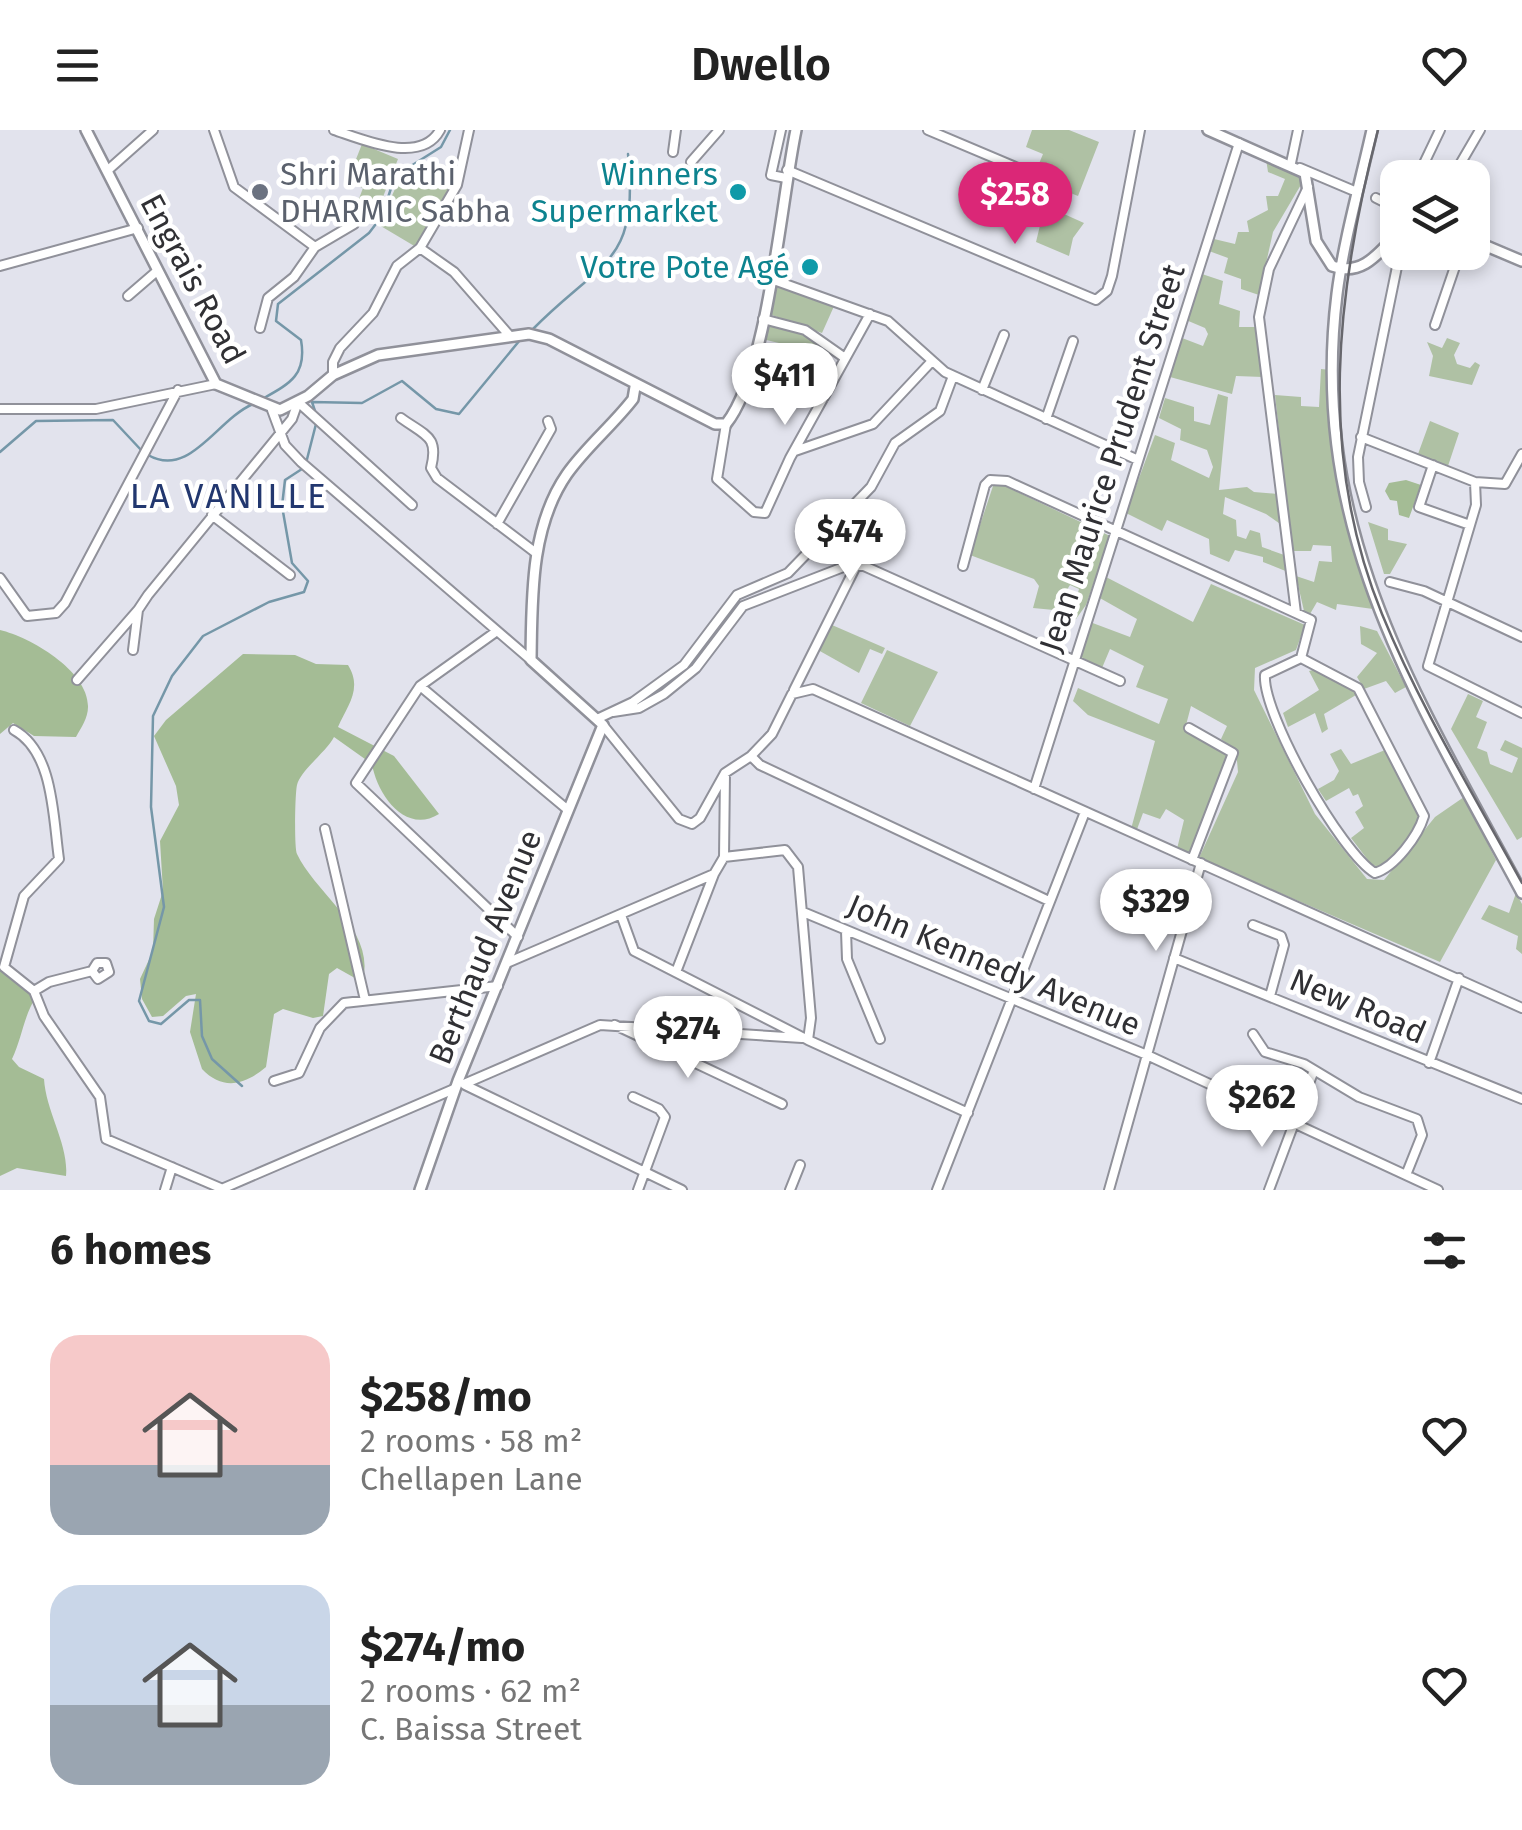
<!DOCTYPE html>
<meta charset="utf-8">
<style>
:root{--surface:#fff;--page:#f2f2f2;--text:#222;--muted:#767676;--accent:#db2777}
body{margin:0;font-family:"Fira Sans",sans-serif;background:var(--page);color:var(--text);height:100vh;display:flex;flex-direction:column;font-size:38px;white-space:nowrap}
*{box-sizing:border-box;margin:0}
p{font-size:32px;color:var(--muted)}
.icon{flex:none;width:55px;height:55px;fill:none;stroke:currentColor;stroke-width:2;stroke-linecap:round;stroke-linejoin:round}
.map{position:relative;height:1060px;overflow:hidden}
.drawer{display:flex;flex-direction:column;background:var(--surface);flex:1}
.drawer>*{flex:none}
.controls{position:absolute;left:1380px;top:30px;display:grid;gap:20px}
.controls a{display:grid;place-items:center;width:110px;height:110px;border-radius:20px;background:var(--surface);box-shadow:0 5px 15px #0003;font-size:50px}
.price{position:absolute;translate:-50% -85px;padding:0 22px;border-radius:35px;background:#fff;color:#222;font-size:32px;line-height:65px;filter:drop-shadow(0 2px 5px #0008)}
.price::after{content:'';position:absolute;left:50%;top:60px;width:30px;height:22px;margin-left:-15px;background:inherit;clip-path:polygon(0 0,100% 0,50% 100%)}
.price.current{background:var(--accent);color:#fff}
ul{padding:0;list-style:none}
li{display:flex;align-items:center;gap:30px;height:250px;padding:0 50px}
li span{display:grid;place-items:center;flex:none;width:280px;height:200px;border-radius:30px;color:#555}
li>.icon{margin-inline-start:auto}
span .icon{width:120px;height:120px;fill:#fffc;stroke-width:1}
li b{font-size:42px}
h2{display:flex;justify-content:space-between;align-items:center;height:120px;padding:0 50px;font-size:42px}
header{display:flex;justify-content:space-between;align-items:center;height:130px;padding:0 50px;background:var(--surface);font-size:45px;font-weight:600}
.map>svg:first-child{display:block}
</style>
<header><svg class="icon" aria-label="menu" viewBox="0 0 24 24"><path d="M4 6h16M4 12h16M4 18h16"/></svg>Dwello<svg class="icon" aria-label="heart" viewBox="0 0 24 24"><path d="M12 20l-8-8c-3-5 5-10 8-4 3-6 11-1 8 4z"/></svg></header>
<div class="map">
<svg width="1522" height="1060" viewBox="0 0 1522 1060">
<rect width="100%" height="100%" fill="#e2e3ed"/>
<path fill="#afc1a4" d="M1032,0H1069L1099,12L1078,66L1033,48L1043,24L1026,17Z
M362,14L398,29L377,82L357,74L363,58L347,52Z
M1266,29L1300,46L1302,53L1273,102L1259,165L1241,159V149L1224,143L1228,128L1209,121L1214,109L1235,114L1238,102H1249L1247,91L1268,80L1266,66H1278L1285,49L1268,42Z
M418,33L456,45L416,117L379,95L402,43Z
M1043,83L1060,89L1064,84L1084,93L1073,108L1069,126L1036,112Z
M1202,144L1223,151L1219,174L1240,181L1239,197H1258L1263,247L1236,246L1232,264L1170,247L1182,208L1203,216L1208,204L1205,198L1186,190Z
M775,152L835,174L822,203L769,184Z
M766,193L807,203L825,214L803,256L771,246L779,213L762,209Z
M1447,208L1460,213L1454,225L1457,234L1470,238L1475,232L1480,235L1472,255L1429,246L1433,226L1427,212L1442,218Z
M1321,239L1331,240L1344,385L1373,479L1337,474L1336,480L1317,472L1310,484L1304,481L1296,446L1314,452L1319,431L1332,432L1331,416L1313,415L1311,421H1292L1275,265L1301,267V276L1319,277Z
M1218,264L1228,267L1219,360L1247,357L1254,362L1278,364L1283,396L1266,384L1225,367L1223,384L1236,390L1237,406L1246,409L1250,400L1260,403L1262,417L1287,426L1288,442L1263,432V427L1235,420L1229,432L1210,424L1209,409L1167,390L1162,401L1126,383L1155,305L1175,313L1171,330L1209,348L1213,337L1207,320L1180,310L1181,299L1159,288L1165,268L1194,277V291L1210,295Z
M1430,291L1459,303L1448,336L1418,324Z
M1003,355L1110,406L1086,475L1076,489L1071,488L1079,459L1070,455L1054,480L1033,478L1039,456L1034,449L970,425L993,356Z
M1368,392L1388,399V410L1407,414L1390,444H1384Z
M1106,447L1193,492L1211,454L1305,495L1296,520L1255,538L1254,560L1315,684L1367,749L1384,750L1435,687L1464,667L1496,730L1440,832L1199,728L1238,642L1236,620L1221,609L1227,596L1191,576L1185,599L1230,625L1191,726L1177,719L1184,690L1166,679L1160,689L1143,683L1136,702L1131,699L1155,611L1088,585L1073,571L1078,558L1159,594L1168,569L1136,557L1144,536L1110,519L1102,538L1081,527L1090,492L1130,507L1137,489L1098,467Z
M832,495L885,518L882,524L870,519L859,543L818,520Z
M1360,496L1377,501L1406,557L1395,563L1386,551L1364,559L1357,547L1377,523L1361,514Z
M887,520L938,542L910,596L861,573Z
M1313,540L1353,558L1356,565L1324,584L1328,599L1322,603L1315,583L1288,597L1283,583L1319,560L1309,541Z
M1468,564L1483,571L1476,587L1487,592L1477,618L1487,622L1490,634L1512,643L1518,628L1500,620L1505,610L1522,618V707L1517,710L1451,599Z
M1341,619L1351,634L1385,620L1421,689L1403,717L1380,738L1371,734L1351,708L1364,698L1355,682L1363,676L1358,664L1353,666L1349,658L1326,671L1318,659L1334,650L1339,641L1330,624Z
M1516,763L1522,774V824L1516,819L1518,806L1481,789L1489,775L1509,783Z"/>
<path fill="#a4bc95" d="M1406,350L1421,355L1409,388L1399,385L1397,371L1390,370L1385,361L1389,353Z
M0,500C30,507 89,541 88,577C88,588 81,598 76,607L34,606L13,593L0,604Z
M243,524L295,525L316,534L348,535C363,559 347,576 338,597L394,626L439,684C405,705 377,664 372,634L334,607C327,621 300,641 297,655C295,663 294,718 297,724C315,763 378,802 362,852L337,838L329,844L323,886L313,888L283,879L274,884L266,937C245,955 223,961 202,939L190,902L196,864L186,866L163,886L152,887L142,869L140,849L153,821L154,789L163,761L160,711L179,675L176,656L154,606L166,590Z
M0,840L36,867C24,885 22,908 12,929L19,937L44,949C46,982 69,1015 66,1046L17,1038L0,1046Z"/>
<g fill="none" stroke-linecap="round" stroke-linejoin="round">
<path stroke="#7597a8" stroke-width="2.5" d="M533,199C602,129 639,135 628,24
M264,268C291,253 307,244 301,210L276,191L278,174L369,103L382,86L395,46L441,17L450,0
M315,281L312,272L362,273L402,251L436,279L459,284L520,210
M0,322L36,291L113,290L142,321
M148,325C190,349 216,290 253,274
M242,956L212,929L202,906L200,870H189L161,894L149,891L139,871L164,777L151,677L153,586L172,546L203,506L269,472L304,462L308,451L292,433L282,376L285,350L305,337L316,294"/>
<g stroke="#90919a" stroke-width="12">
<path id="minor" d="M214,0L234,57L315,117L354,94
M334,0C364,10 421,35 440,0
M781,0L771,45L786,48
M928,0L1037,46
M673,22L676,0
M691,32L719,0
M1291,33L1298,0
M1300,38L1352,60
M108,40L153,0
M787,40L1096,170L1107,161L1112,146L1140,0
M1417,48L1440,0
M1452,48L1480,0
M1376,68L1398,79
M420,118L457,55L469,0
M0,136L138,98
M771,149L888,191L945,242L1138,330
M128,166L157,141
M763,189L805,200L845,228
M1435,195L1460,122
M260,198L268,168L294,147L315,117
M333,245V232L340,218L373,183L397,136L420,118L454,142L509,205
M746,245L824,267
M982,260L1004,205
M0,279H96L216,254
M272,280L285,315L301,332L531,530
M401,288C426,306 439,306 431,338L437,348L536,423
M1046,289L1073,211
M726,294L717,349L754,382L765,383L790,328L870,184
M1361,307L1475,352L1476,375L1428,536L1522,583
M795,321L873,294L932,231
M1433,335L1419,377L1470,395
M1475,352L1505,354L1522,324
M1366,377L1359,352L1358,327L1400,122
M212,385L290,445
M497,394L551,299L548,291
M963,436L985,355L990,350L1007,351L1311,490L1301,528L1358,558L1424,686C1418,706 1395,737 1375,743C1341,723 1262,584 1265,545L1301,528
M0,448L27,486L56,483L65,473L178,260
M1390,452L1424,461L1522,507
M1296,483L1259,187L1269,139L1308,57
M497,501L420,556L356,653L518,807
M133,520L138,480L148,465L292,289L298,272L412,375
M77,550L138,480
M420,556L568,680
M794,560L856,436
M613,582L639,578L664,564L696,538L743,476L846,436H864L1120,551
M599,588L633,572L684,535L737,465L788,443L871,357L895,313L940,281L953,246
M603,595L679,689L692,694L700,688L725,643L751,626L772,604L792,564L813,559L1522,878
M1189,598L1233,623L1192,730
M14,600C54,622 53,688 59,729L24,766L4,837L34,861L44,886L100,967L106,1009L225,1060
M751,626L760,635L1049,771
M725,644L724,727L785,720L798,737L811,888L808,910
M1034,659L1239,13
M325,699L365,870
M803,782L1147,925L1438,1060
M621,785L634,821L808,910L968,983
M1253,795L1281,806L1284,815L1270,866
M846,801L847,829L880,909
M1174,828L1522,969
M509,832L714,744L724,727
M676,842L714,744
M34,861L49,852L92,841L97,833H106L109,842L98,849L92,841
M615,895L782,974
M1253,904L1265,922L1304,934L1359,967L1417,989L1422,1005L1406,1045
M1429,933L1459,848
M274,951L299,943L320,898L344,873L498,856
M464,954L600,895L802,908
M465,955L682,1060
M633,967L659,979L665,987L638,1060
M224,1058L454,959
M165,1060L172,1037
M790,1060L800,1035
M937,1060L1085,682
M1109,1060L1201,733
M1269,1060L1314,940"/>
</g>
<g stroke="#90919a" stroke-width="14">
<path id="tertiary" d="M86,0L216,254L280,280L308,266L333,245L378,225L529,204L549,209L715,294H726C768,242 781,71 796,0
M1208,0L1305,43L1316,111L1332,136C1362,147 1379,123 1398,103
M1372,0C1360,54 1344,109 1337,164C1308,399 1416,566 1522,763
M1472,110L1522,131
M420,1060L458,951L603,595L531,530C532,468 530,397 567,344C586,317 613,295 633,269L635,257"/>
</g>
<use href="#minor" stroke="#fff" stroke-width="8"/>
<use href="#tertiary" stroke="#fff" stroke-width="9"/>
<path stroke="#67676d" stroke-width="2.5" d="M1378,0C1336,162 1317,325 1382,484C1420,577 1474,665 1522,753"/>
</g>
<circle fill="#6b7280" stroke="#fff" stroke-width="4" cx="260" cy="62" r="10"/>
<g fill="#0f9aa8" stroke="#fff" stroke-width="4">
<circle cx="738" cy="62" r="10"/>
<circle cx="810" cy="137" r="10"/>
</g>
<g text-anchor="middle" stroke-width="9" stroke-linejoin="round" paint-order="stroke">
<g font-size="32" fill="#5b616d" stroke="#fff" text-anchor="start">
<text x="280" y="55">Shri Marathi<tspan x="280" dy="37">DHARMIC Sabha</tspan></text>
</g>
<g font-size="32" fill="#0d838f" stroke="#fff" text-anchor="end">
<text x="718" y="55">Winners<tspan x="718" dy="37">Supermarket</tspan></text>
<text x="790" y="148">Votre Pote Agé</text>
</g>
<g font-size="32" fill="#303034" stroke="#fff">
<text transform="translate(193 149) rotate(62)" y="11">Engrais Road</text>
<text transform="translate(1112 328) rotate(-72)" y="11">Jean Maurice Prudent Street</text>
<text transform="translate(485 817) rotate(-68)" y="11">Berthaud Avenue</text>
<text transform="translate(994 835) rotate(23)" y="11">John Kennedy Avenue</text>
<text transform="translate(1358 876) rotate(23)" y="11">New Road</text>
</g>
<g font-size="35" letter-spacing="2.5" fill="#22376f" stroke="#fff">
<text x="229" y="378">LA VANILLE</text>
</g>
</g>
</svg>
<div class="controls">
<a><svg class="icon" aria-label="layers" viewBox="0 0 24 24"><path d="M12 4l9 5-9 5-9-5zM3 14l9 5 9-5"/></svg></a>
</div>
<b class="price current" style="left:1015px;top:117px">$258</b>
<b class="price" style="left:785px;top:298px">$411</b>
<b class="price" style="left:850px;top:454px">$474</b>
<b class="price" style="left:1156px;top:824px">$329</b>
<b class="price" style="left:688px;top:951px">$274</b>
<b class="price" style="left:1262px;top:1020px">$262</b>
</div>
<section class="drawer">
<h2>6 homes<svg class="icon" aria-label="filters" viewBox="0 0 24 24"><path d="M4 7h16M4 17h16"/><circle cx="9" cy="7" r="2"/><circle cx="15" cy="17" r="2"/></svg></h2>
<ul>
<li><span style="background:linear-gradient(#f6c9c9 65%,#9aa5b1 0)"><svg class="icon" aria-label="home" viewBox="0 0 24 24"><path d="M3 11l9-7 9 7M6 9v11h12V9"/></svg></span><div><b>$258/mo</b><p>2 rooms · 58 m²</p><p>Chellapen Lane</p></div><svg class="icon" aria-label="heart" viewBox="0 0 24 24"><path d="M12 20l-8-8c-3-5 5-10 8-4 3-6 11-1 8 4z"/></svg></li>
<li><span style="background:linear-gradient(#c9d6e8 60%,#9aa5b1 0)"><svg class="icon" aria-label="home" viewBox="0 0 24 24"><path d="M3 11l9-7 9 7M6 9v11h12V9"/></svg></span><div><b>$274/mo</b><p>2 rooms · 62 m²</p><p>C. Baissa Street</p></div><svg class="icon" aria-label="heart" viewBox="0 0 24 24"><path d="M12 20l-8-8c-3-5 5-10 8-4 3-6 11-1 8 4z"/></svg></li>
</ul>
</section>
